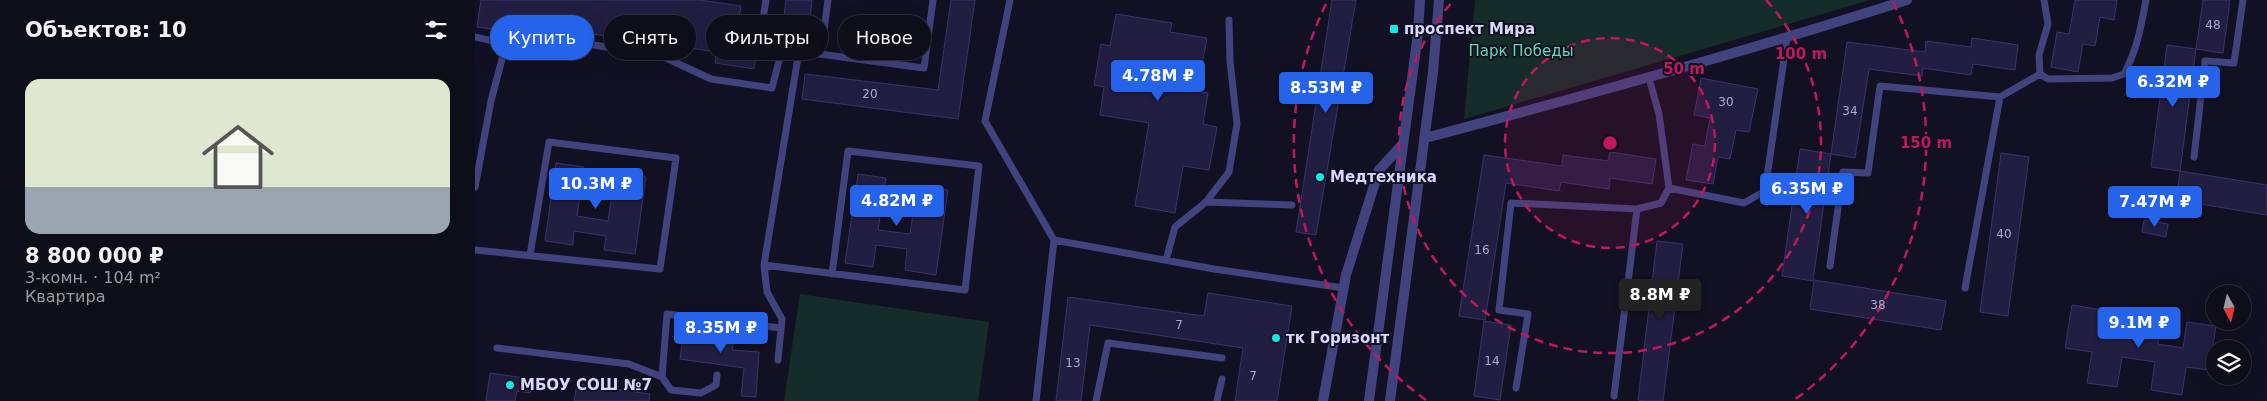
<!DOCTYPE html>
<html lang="ru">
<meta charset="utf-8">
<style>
:root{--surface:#0e0d1a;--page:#1c1b27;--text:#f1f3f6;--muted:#9b9ca2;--line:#2e2d39;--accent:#2563eb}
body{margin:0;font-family:"DejaVu Sans",sans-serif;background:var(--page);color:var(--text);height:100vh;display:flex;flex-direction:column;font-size:19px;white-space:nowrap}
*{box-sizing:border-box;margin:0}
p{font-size:16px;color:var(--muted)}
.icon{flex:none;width:28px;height:28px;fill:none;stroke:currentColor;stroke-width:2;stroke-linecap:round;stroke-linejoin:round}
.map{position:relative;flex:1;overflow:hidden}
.side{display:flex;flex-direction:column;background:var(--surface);width:475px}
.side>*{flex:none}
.top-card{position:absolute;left:15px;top:15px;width:475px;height:45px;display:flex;gap:10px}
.needle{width:32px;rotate:172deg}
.controls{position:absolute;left:1731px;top:285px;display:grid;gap:10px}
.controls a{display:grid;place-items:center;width:45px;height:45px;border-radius:50%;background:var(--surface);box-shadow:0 5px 20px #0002,0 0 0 1px var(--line);font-size:25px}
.price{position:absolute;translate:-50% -42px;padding:0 11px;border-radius:5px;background:var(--accent);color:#fff;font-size:16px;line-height:32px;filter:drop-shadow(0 1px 2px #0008)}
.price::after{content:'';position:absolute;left:50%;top:30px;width:15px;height:11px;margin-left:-8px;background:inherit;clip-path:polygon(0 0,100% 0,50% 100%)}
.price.on{background:#222;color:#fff}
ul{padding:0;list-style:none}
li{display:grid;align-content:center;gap:10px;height:265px;padding:0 25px}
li+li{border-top:1px solid var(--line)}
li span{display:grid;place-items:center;height:155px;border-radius:15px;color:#555}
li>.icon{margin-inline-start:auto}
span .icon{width:90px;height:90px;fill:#fffc;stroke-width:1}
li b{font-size:21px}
h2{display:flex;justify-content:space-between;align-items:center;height:60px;padding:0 25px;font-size:21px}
.chip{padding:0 18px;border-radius:22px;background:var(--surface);box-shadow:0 5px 20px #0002,0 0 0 1px var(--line);font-size:18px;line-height:45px}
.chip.on{background:var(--accent);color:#fff}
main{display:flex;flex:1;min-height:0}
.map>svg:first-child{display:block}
</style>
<main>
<section class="side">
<h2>Объектов: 10<svg class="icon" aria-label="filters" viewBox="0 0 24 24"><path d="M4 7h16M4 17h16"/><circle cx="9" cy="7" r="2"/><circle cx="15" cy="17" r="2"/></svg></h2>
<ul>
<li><span style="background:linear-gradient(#dfe7d0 70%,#9aa5b1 0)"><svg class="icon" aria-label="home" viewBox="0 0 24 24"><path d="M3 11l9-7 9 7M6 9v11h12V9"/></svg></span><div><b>8 800 000 ₽</b><p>3-комн. · 104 m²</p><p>Квартира</p></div></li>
</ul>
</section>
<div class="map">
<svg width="1792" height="401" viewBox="0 0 1792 401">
<rect width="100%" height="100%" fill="#121123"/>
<path fill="#142d29" d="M1000,0H1395L989,119Z
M325,294L514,322L503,401H309Z"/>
<path fill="#221e42" stroke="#39336c" d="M6,0H225L266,6L262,33L284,37L279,69L240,63L242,52L56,25L55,34L2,27Z
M311,0H337L335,20L309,16Z
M476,0H500L483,119L327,99L330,74L463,90Z
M857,0H881L841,235L821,232Z
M1600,0H1642L1639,20L1625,17L1620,46L1608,44L1603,72L1576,67L1582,32L1594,34Z
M1728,0H1755L1748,53L1721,49Z
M641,14L697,23L695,32L732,38L722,91L733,93L728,124L742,127L734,170L708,166L700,213L660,206L674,123L625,115L629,87L619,85L626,44L635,46Z
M1497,38L1543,45L1540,70L1498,64L1496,75L1448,68L1447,76L1394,69L1380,158L1356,154L1372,42L1450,52L1451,41L1496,47Z
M1692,45L1721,49L1705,171L1676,167Z
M1226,78L1283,89L1274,132L1261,130L1255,159L1243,157L1238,184L1211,180L1218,144L1230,146L1235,118L1219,115Z
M1325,149L1356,154L1338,281L1307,276Z
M1135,152L1181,159L1177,184L1135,178L1134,189L1086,182L1084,191L1031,183L1010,320L984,316L1009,155L1087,166L1088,155L1133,161Z
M1526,153L1554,157L1533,316L1505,312Z
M81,163L109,167L102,216L133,221L140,172L171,177L160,254L129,250L131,236L99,231L98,245L70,241Z
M1705,171L1792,185V215L1701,200Z
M383,174L411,178L403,230L435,234L442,186L473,190L461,275L430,270L432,249L401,245L398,267L370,263Z
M1669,220L1693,224L1691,237L1667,232Z
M1182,241L1208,244L1188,401H1169L1163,400Z
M1339,280L1471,301L1466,330L1335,309Z
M733,293L817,306L802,401H760L768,348L615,325L606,401H581L593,297L729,316Z
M1597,305L1628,310L1624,334L1651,339L1655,314L1686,319L1683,344L1708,348L1712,322L1741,326L1734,370L1711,367L1707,395L1676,390L1680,362L1647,357L1642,387L1612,383L1617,352L1590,348Z
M1009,321L1036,325L1025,400L999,396Z
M210,325L260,332L257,350L284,352L281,397L266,396L269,368L205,359Z
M15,373L57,379L55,393L42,391L40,401H11Z
M102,384L175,394L174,401H99Z"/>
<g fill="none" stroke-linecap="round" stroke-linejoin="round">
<path stroke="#40437e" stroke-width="7" d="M291,0L288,19L307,49
M535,0L510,121L579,240L739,269L869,288
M1569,0L1573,24L1564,55L1565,74L1573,79L1637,78L1649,74C1662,50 1666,27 1671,0
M0,37L31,44L75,37L191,58L236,79L297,88L307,49L449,68L458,0
M346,53L353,0
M1719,157L1730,61L1759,63L1768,0
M0,187L16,101L31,44
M1194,188L1269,203L1290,191L1312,38
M731,202L817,205
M0,250L185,269L201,158L74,142L55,255
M691,260L700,227L731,202L754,172L762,124L755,61L754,20
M289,265L490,290L504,166L373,151L357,274
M1355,266L1368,172L1393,173L1405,86L1525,97L1565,74
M1490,288L1525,97
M22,348L154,364L187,377
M303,360L307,319L292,292L289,265L324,51
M242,375L241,385L226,393L196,390L187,377L192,314L306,328
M1041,388L1053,314L1024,310L1036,203L1162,209L1186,203L1194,188L1184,114L1174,78
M1139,396L1162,209
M561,401L579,240
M621,401L633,343L747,358
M742,401L747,379"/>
<path stroke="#40437e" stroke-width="10" d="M950,138C1112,95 1273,51 1432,0
M848,401L871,275L904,170L927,145"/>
<path stroke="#40437e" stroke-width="10" d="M894,401L943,33L945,0
M915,401L958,72L964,0"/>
</g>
<circle cx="1135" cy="143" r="105" fill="#c2185b" fill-opacity=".12"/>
<g fill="none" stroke="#c2185b" stroke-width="2.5" stroke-dasharray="9 6">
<circle cx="1135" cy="143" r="105"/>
<path d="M1291 0A211 211 0 1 1 979 0"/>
<path d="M951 400A316 316 0 0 1 852 2M1418 2A316 316 0 0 1 1319 400"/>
</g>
<g fill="#16e7e8" stroke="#121123" stroke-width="2">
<rect x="914" y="24" width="10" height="10" rx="2.5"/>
<circle cx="845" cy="177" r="5"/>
<circle cx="801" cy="338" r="5"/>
<circle cx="35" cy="385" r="5"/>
</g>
<g text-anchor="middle" stroke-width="4" stroke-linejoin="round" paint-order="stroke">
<g font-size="12" fill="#aaa9cd">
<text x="1738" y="29">48</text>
<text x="395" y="98">20</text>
<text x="1251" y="106">30</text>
<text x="1375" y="115">34</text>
<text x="1529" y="238">40</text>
<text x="1007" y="254">16</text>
<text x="1403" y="309">38</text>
<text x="704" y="329">7</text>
<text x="1017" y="365">14</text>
<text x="598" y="367">13</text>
<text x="778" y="380">7</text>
</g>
<g font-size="15" font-weight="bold" fill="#d7d7fb" stroke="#121123" text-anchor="start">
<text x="929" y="34">проспект Мира</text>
<text x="855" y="182">Медтехника</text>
<text x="811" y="343">тк Горизонт</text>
<text x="45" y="390">МБОУ СОШ №7</text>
</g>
<g font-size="15" fill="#69d5b0" stroke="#121123">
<text x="1046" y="56">Парк Победы</text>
</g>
</g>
<circle cx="1135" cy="143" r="8" fill="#c2185b" stroke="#121123" stroke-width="2.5"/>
<g font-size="15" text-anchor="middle" font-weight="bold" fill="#c2185b" stroke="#121123" stroke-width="4" stroke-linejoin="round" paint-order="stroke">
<text x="1326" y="59">100 m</text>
<text x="1209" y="74">50 m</text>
<text x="1451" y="148">150 m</text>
</g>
</svg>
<div class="controls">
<a><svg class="needle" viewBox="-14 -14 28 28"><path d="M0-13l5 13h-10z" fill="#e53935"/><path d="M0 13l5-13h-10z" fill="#9b9ca2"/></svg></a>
<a><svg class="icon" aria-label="layers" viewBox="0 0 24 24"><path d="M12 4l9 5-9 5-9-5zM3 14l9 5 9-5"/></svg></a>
</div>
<b class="price" style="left:683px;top:102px">4.78M ₽</b>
<b class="price" style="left:1698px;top:108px">6.32M ₽</b>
<b class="price" style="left:851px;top:114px">8.53M ₽</b>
<b class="price" style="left:121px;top:210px">10.3M ₽</b>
<b class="price" style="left:1332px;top:215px">6.35M ₽</b>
<b class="price" style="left:422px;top:227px">4.82M ₽</b>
<b class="price" style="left:1680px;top:228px">7.47M ₽</b>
<b class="price on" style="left:1185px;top:321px">8.8M ₽</b>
<b class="price" style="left:1664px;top:349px">9.1M ₽</b>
<b class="price" style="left:246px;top:354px">8.35M ₽</b>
<div class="top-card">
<a class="chip on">Купить</a>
<a class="chip">Снять</a>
<a class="chip">Фильтры</a>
<a class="chip">Новое</a>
</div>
</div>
</main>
